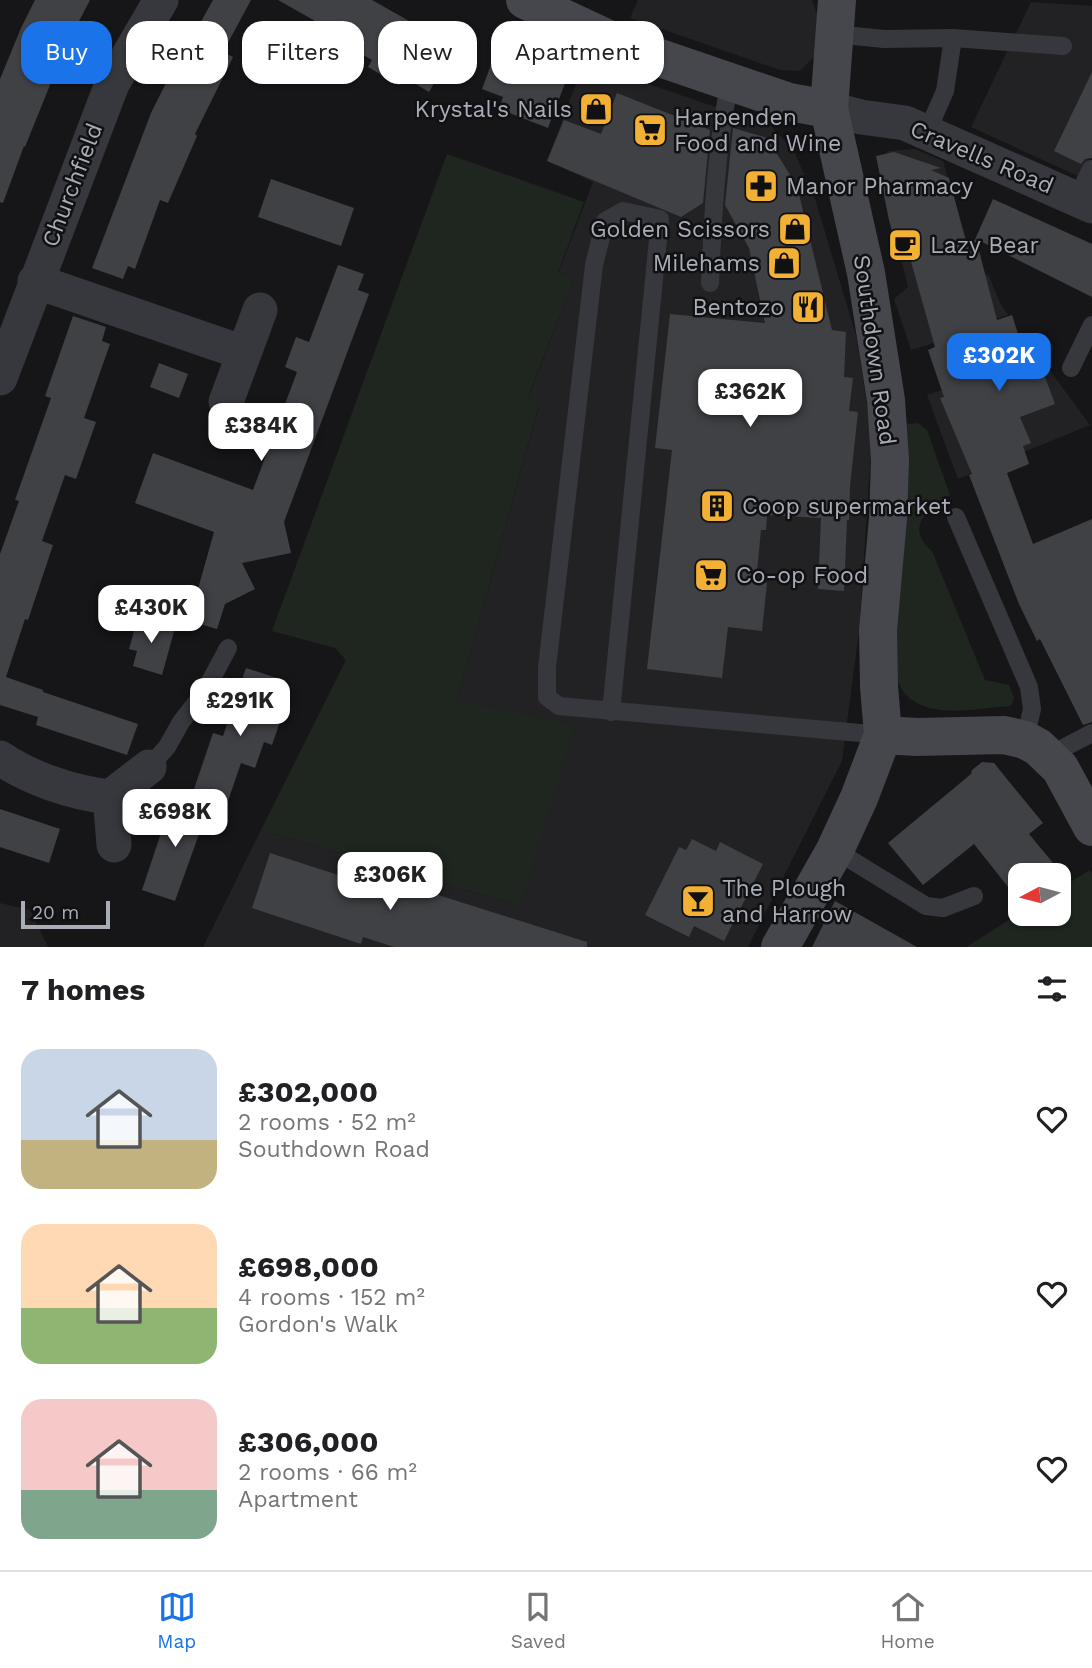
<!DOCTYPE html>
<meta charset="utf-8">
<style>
:root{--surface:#fff;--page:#f6f6f6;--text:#202124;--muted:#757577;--line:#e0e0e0;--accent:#1a73e8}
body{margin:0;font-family:"Work Sans",sans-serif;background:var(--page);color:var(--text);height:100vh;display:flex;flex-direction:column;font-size:26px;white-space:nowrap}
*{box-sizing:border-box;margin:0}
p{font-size:23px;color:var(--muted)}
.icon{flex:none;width:38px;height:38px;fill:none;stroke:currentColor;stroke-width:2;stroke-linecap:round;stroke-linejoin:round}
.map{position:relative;height:947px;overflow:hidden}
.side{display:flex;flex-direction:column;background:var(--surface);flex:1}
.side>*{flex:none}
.top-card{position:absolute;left:21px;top:21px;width:700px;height:63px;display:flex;gap:14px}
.needle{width:46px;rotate:263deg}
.tools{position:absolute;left:1008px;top:863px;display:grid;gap:14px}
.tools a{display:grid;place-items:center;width:63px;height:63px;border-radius:14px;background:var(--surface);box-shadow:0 2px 5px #0004;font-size:35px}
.scale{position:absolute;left:21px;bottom:18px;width:89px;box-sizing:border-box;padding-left:7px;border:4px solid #a8adb8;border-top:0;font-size:19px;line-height:24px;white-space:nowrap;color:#a8adb8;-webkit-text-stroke:5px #111113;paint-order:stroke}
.price{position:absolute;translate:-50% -60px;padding:0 16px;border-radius:14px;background:#fff;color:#222;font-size:23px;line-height:46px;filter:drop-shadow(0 2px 4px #0008)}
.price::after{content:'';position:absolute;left:50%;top:42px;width:21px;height:16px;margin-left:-10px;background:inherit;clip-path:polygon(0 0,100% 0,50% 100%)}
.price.current{background:var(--accent);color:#fff}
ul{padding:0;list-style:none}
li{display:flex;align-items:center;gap:21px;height:175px;padding:0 21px}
li span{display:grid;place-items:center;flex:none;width:196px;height:140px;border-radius:21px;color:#555}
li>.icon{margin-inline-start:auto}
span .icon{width:84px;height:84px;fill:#fffc;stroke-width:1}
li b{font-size:30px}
h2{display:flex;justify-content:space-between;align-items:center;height:84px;padding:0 21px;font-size:30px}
.pill{padding:0 24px;border-radius:21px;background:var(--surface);box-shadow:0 2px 5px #0004;font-size:24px;line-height:63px}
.pill.current{background:var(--accent);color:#fff}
.tab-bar{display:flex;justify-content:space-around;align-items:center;height:98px;border-top:2px solid var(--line);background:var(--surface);font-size:19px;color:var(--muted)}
.tab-bar a{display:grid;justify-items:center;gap:4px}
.tab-bar .current{color:var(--accent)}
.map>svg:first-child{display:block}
</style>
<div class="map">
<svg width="1092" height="947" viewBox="0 0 1092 947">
<rect width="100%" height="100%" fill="#161618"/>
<path fill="#222225" d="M638,0H812L820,23L815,56L800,71L780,70L630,18Z
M1031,2L1092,6V152L1080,177L971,127Z
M584,62L771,126L794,151L816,202L856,335L872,437L859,631L842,761L748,947H203L261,830L520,906L457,701L539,406L528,398L574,279L558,274L593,182L547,161Z
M915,149L943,161L975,268L989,276L1000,303L1008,315L980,324L969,332L911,350L894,299L908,287L877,159L889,151Z
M1040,357L1090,425L958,479L927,395Z
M0,903L30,910L48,947H0Z"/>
<path fill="#1e261f" d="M447,154L584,202L558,273L574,279L528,397L539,405L457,701L575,725L520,906L261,830L346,660L335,648L272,631Z
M918,423L927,430L950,495C928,506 904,529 932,551L985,680L1009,685L1014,698L1011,706C968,709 903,726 894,667L905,424Z
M1090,870L1092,874V947H966L1020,913L1059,914V889Z"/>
<path fill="#404145" d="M35,0H90L49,79L52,80L25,147L24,146L3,203L0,202V79L21,28Z
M213,0H251L223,52L233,57L195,134L197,136L168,203L160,200L135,269L128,266L123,279L92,268L151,113L190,35L193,36Z
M278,0H372L455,47L429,92L404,77L399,85L368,67L372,60L344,44L347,39Z
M496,51L567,78L548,128L499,109L503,97L482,89Z
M1092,72V158L1085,159L1081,164L1054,151Z
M617,93L710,130L703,203L681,217L547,161L564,120L601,134Z
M733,128L767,138L797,186L832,330L846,332L844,377L853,378L849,411L858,412L850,486L849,520H847L844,591L818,589L821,518L767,515L766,530H761L756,582L767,583L762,631L728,627L722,678L647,669L672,450L655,448L670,314L765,323L749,248L725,205Z
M894,152L941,168L931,170L949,178L969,253L993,199L1092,244V297L976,239L997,320L1012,315L1027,362L1038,358L1055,404L1020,417L1031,443L1023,446L1029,464L1007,473L1033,544L1092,519V722L1083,725L1040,639L1037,641L1019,604L969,475L972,474L940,398L944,397L928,350L935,347L910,258L900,260L889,220L876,156Z
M271,179L354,208L341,246L258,217Z
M338,265L364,274L358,290L369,294L284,522L291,553L242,563L255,589L225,604L217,629L189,621L214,532L135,503L153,453L253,490L297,372L285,367L296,337L309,342Z
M73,316L106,327L102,341L110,344L84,418L96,422L76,479L65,475L42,541L53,545L28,620L25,619L6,677L43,690V692L138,724L127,755L36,725L38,717L0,705V554L19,501L15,500L51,398L45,396Z
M159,363L188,374L179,398L150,387Z
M138,617L175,628L162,675L133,666L137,651L129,649Z
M246,668L280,679L269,708L283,713L272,745L264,742L255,768L241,763L226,807L192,795L213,733L223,736Z
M982,762L994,763L1043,823L1029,834L1063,875H1020V902L974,844L923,885L888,843L971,774L972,770Z
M173,797L208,809L175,901L142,890Z
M0,809L60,829L49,863L0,847Z
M692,839L716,851L720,842L763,864L724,941L694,926L689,937L645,915L679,847L686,850Z
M270,853L388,891L391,880L587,942V947H394L363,937L361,944L252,908Z
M835,901L917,947H812Z"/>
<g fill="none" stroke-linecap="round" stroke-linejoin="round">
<path stroke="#37383d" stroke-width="18" d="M835,34L884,39L953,38L1063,46
M927,132L945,91L953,38
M1077,198L1091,169
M710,283C713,214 716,149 730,81
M1071,368L1092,325
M956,517L1029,687L1032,709L1025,740
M611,712L660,219L623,211L605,221L594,265L547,667V697L559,706L883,735
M1048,756L1092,733
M149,767L167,747L181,722L205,691L228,648
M835,850L926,906L943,908L974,896"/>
<path stroke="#37383d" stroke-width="35" d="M829,109L861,117L905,123L1092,206
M35,281L244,353
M0,378L112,84L161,0
M226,402L260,310
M0,758C31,779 73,793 110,797L149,767
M110,797L114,845"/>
<path stroke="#45474d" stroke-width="38" d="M525,0L619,44L789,102L829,109
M883,735L917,737L1004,735L1025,740L1038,747L1060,768L1092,827
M780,947L835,850L859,798L883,735L879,686L878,630L888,518L890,460L886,400L866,273L829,109L837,0"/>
</g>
<defs>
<g id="shop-square" transform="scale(1.75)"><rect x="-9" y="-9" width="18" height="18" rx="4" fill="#f2b134" stroke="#111113"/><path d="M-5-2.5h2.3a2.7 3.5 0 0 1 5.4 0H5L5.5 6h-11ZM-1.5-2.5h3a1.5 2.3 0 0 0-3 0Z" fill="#111"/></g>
<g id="supermarket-square" transform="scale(1.75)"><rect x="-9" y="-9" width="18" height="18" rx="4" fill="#f2b134" stroke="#111113"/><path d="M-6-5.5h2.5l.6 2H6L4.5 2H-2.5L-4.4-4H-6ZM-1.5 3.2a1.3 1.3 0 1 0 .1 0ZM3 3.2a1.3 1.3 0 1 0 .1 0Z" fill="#111"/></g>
<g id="pharmacy-square" transform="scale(1.75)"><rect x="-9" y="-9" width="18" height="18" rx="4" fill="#f2b134" stroke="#111113"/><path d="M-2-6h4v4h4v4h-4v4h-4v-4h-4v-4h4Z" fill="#111"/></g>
<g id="cafe-square" transform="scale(1.75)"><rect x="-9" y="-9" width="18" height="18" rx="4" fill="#f2b134" stroke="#111113"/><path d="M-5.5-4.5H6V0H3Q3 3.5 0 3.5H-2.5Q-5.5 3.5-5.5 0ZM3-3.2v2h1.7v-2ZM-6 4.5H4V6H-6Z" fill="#111"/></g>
<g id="restaurant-square" transform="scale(1.75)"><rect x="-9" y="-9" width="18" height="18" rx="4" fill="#f2b134" stroke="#111113"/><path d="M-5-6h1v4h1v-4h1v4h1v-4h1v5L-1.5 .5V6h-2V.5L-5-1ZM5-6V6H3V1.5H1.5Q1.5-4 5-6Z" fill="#111"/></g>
<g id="building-square" transform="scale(1.75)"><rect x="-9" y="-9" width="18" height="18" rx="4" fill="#f2b134" stroke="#111113"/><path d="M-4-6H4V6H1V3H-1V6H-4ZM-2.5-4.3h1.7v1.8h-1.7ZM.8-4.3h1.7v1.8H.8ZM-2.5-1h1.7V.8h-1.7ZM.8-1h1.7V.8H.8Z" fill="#111"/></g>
<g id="bar-square" transform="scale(1.75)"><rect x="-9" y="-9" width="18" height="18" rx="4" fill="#f2b134" stroke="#111113"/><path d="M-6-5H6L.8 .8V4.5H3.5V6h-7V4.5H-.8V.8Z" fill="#111"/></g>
</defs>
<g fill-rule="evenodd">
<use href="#shop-square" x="596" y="109"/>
<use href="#supermarket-square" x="650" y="130"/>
<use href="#pharmacy-square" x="761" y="186"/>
<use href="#shop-square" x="795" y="229"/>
<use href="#cafe-square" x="905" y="245"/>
<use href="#shop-square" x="784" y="263"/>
<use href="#restaurant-square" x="808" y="307"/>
<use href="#building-square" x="717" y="506"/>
<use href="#supermarket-square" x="711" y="575"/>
<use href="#bar-square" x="698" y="901"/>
</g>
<g text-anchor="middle" stroke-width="5" stroke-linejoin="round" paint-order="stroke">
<g font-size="23" fill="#a8adb8" stroke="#111113" text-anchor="start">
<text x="572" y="117" text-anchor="end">Krystal's Nails</text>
<text x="674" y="125">Harpenden<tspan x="674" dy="26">Food and Wine</tspan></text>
<text x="786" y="194">Manor Pharmacy</text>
<text x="770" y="237" text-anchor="end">Golden Scissors</text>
<text x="930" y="253">Lazy Bear</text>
<text x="760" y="271" text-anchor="end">Milehams</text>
<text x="784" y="315" text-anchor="end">Bentozo</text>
<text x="742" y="514">Coop supermarket</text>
<text x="736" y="583">Co-op Food</text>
<text x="722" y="896">The Plough<tspan x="722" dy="26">and Harrow</tspan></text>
</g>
<g font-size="23" fill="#a8adb8" stroke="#111113">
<text transform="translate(982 157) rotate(23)" y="8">Cravells Road</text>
<text transform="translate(72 185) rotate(-69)" y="8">Churchfield</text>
<text transform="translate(875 350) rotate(82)" y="8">Southdown Road</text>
</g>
</g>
</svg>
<div class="tools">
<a><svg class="needle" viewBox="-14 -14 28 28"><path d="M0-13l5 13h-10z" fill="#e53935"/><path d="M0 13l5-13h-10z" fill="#757577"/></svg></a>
</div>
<div class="scale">20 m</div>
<b class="price current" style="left:999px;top:393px">£302K</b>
<b class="price" style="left:750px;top:429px">£362K</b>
<b class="price" style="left:261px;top:463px">£384K</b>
<b class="price" style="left:151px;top:645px">£430K</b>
<b class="price" style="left:240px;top:738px">£291K</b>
<b class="price" style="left:175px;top:849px">£698K</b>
<b class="price" style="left:390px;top:912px">£306K</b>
<div class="top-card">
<a class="pill current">Buy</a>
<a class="pill">Rent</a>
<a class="pill">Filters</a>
<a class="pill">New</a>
<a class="pill">Apartment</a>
</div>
</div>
<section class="side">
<h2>7 homes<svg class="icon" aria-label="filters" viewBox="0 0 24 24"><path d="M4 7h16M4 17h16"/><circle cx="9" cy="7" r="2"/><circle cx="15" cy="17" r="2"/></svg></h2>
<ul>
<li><span style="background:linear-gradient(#c9d6e8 65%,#c2b280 0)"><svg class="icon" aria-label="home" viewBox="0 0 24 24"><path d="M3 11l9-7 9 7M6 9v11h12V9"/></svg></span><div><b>£302,000</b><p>2 rooms · 52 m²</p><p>Southdown Road</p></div><svg class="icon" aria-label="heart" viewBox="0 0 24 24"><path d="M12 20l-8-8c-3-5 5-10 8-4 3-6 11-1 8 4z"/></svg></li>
<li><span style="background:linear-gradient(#ffd9b3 60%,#8fb573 0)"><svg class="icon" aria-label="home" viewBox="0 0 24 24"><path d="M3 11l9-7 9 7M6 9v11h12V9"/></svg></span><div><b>£698,000</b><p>4 rooms · 152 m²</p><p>Gordon's Walk</p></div><svg class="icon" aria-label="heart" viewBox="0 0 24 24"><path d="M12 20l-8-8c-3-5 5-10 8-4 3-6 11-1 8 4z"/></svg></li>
<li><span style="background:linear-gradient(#f6c9c9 65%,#7fa58c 0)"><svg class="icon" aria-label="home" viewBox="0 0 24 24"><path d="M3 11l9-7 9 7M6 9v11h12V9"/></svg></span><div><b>£306,000</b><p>2 rooms · 66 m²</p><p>Apartment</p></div><svg class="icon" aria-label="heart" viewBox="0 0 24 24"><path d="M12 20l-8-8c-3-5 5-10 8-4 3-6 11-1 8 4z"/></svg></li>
</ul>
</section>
<nav class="tab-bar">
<a class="current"><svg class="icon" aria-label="map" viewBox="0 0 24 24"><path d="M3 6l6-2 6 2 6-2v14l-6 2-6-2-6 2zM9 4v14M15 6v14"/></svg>Map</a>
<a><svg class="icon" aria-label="saved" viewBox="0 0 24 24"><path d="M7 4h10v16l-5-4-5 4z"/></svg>Saved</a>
<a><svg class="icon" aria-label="home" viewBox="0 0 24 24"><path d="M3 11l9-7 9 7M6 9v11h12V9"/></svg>Home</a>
</nav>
